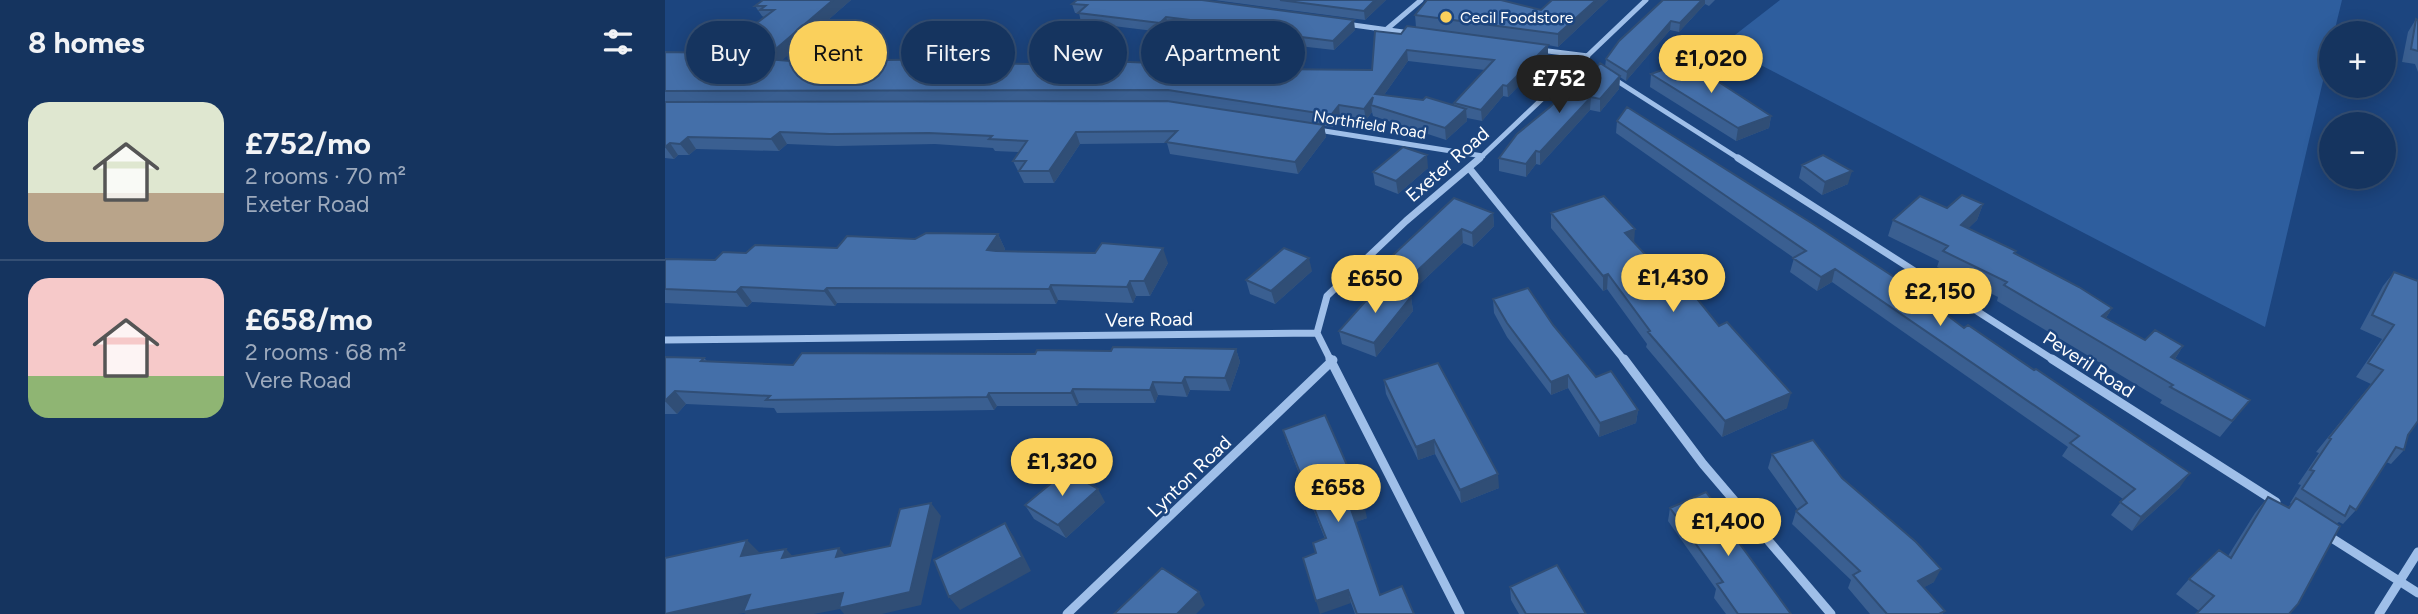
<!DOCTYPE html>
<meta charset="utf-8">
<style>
:root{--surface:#15345f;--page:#1e3c65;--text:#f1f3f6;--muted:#9daabd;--line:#344f74;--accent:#fad05c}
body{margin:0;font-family:Figtree,sans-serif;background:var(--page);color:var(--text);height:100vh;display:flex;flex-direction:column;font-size:26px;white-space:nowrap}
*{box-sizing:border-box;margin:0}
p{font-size:23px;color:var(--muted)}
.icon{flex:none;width:38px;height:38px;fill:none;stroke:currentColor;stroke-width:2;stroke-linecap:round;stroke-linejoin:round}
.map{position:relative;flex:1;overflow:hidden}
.drawer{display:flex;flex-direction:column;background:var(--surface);width:665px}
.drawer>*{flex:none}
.guide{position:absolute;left:21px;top:21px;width:665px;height:63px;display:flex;gap:14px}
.controls{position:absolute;left:1654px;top:21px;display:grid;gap:14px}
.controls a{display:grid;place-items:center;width:77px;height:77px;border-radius:50%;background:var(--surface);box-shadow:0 4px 18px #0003,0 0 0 2px var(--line);font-size:35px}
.price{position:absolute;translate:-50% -60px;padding:0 16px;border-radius:24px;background:var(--accent);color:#111;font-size:23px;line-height:46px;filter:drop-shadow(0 2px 4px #0008)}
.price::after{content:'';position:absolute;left:50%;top:42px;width:21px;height:16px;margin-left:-10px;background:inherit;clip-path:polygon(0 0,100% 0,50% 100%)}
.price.active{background:#222;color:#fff}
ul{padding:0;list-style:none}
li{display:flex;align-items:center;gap:21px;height:175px;padding:0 28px}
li+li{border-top:2px solid var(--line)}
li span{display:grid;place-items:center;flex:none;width:196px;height:140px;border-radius:21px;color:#555}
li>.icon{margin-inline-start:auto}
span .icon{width:84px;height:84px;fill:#fffc;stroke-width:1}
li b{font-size:30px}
h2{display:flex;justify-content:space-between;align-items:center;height:84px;padding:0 28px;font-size:30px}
.pill{padding:0 24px;border-radius:32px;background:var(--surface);box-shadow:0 4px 18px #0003,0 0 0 2px var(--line);font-size:24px;line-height:63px}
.pill.active{background:var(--accent);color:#111}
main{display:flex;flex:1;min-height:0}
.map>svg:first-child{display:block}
</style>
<main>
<section class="drawer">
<h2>8 homes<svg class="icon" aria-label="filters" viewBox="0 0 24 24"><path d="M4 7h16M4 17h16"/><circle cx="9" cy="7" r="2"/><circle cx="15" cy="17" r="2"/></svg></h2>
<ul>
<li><span style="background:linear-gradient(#dfe7d0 65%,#b9a48a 0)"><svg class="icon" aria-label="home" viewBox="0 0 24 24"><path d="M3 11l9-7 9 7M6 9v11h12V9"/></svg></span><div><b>£752/mo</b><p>2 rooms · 70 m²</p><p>Exeter Road</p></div></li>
<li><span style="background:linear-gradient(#f6c9c9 70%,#8fb573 0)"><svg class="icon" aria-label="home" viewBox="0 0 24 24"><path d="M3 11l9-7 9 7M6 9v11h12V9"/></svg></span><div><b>£658/mo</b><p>2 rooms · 68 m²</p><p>Vere Road</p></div></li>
</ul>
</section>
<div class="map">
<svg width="1753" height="614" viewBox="0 0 1753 614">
<rect width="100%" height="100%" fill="#1c457f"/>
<path fill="#2e5e9e" d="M1115,0H1677L1669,33H1666V47L1600,327L1057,45Z"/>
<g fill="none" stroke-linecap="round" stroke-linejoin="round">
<path stroke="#9fbfe9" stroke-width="5" d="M681,24L745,33
M722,29L756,0
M875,50L923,56
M919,60L939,72
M949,79L1076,160
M653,130L818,156
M813,160L981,0"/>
<path stroke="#9fbfe9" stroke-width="7" d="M1073,158L1390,361
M804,168L960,361
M652,333L662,296L741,221L815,158
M0,340L652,333L666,361"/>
<path stroke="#9fbfe9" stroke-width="9" d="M665,359L795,614
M959,359L1038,464L1166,614
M1387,359L1611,502
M1662,535L1753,593
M402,614L668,360
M1714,614L1753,552"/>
</g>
<path fill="#3a5f91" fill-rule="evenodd" d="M98,0H186L117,60L203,67L306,59L308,63L440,65L511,64L513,68L707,70L736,34L751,27L750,15L762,0H837L876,10L943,0L893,47L883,45V56L843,97L838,96L817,121L802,118V121L781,140L708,116L707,112L701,120L675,117L668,127L659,126L661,137L633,174L505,154L502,143L415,144L389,183H359L348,161L354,152L330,151L328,148L270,144L172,146L122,144L114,151L31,149L24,155H13L9,159L0,158V52L52,53L99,17L97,16L90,6ZM743,61L820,70L789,103V106L719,95Z
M549,0H721L700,20Z
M998,0H1050L1044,6L1040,4L1014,32L1005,30L961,81L955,77L954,89L935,112L925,110L875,165L871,164L861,177L834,171V158L924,78L940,67L941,59Z
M407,4L690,30L669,50L598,42V38L504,27L497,32L416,22L414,13H410Z
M1751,19L1753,20V72L1750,64L1737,62L1743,32Z
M986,74L1106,116L1104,128L1071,141L985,87Z
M952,121L1515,487L1467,531L1446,515L1458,499L1397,456L1403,447L1167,282L1152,291L1125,272L1129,258L951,133Z
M1137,165L1183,184L1157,195L1134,178Z
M763,168L733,194L710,185L708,172Z
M1318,204L1312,220L1303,228L1351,251L1350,253L1447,308L1441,318L1480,340L1518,346L1510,359L1573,415L1555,437L1495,403L1497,400L1332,301L1333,297L1272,267L1274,261L1223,236L1228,220L1282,208Z
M828,213L829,226L808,247L798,243L742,296L746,297L748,311L711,357L677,344L674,331L721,288L713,285L711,271Z
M886,213L969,243L1122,408L1057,437L981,347L982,344L942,289L938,291L886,228Z
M333,234L340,249L339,251L503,263L485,296H471L468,303L393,300L391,304L172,303L170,306L87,302L82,307L0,303V259L50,260L81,253L172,248L250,239Z
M647,271L610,304L585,294L581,280Z
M1729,272L1752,281L1753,279V421L1743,435L1739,450L1726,464L1721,462L1691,510L1678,524L1674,522L1534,611L1511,594L1524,579L1563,556L1590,513L1603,497L1623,507L1626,504L1625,503L1636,485L1633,484L1654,453L1651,452L1706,384L1691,377L1717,339L1695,329L1718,286Z
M828,299L973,410L971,423L934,437L903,388L886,395L842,337L829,313Z
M571,349L575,362L565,391L525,390L522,397L493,395L490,403H414L412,406H332L329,410L112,413L109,408L21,404L12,414H0V357L39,358L42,361L128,365L446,351Z
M719,380L834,488L796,503L770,454L753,460L721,394Z
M618,430L702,518L690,522L715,595L749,614H690L686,603L651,554L660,539L622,443Z
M1107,454L1177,478L1269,582L1259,587L1278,614H1205L1183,588L1186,580L1127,524L1131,511L1133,510L1103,468Z
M440,502L401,538L369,519L360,505Z
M1005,508L1075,544L1126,614H1061L1049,598L1051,589L1003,521Z
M845,587L921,614H854L846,600Z"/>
<path fill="#304e76" d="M168,0H186L106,70L99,59Z
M710,0H721L700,20L699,11Z
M931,0H943L893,47V34Z
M1037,0H1040V4L1014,32L1015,23Z
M501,17L504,27L497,32L495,23Z
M689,20L690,30L669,50L668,41Z
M1006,21L1005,30L961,81L962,72Z
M883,45V56L843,97L842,86Z
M742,50L743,61L712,105L710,94Z
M955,76L954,89L935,112V99Z
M838,85V96L817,121L816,110Z
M708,97L706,105L707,112L701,120L699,109Z
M926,97L925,110L875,165V152Z
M674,105L675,117L668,127L666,115Z
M801,109L802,121L781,140L780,128Z
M1106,116L1104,128L1071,141L1073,128Z
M659,125L661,137L633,174L630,162Z
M115,132L122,144L114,151L106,139Z
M411,132L415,144L389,183L384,171Z
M23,137L31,149L24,155L15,144Z
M5,143L13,155L9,159L0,147Z
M871,151V164L861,177V164Z
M762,155L763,168L733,194L731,181Z
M1187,171L1183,184L1157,195L1160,182Z
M1318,204L1312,220L1291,241L1296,225Z
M828,213L829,226L808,247L807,233Z
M797,229L798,243L741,297L739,283Z
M970,229L969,244L960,233Z
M333,234L340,249L329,265L322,250Z
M498,248L503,263L485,296L479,281Z
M644,258L647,271L610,304L606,291Z
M1170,269L1167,282L1152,291L1156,277Z
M943,274L942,289L938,291V276Z
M465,281L471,296L468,303L462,287Z
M386,285L393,300L391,304L384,289Z
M76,287L87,302L82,307L71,292Z
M162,288L172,303L170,306L159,291Z
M746,297L748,311L711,357L709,343Z
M1447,308L1438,323L1437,316Z
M1518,346L1508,362L1506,357Z
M571,349L575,362L565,391L560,378Z
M903,375V388L886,395V382Z
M520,377L525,390L522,397L517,383Z
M488,382L493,395L490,403L485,390Z
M408,389L414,403L412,406L406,393Z
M10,391L21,404L12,414L0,401Z
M324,393L332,406L329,410L322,397Z
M1126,393L1122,408L1057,437L1060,421Z
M973,410L971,423L934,437L935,423Z
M769,440L770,454L753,460L751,447Z
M1525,473L1515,487L1467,531L1476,517Z
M833,474L834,488L796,503L795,490Z
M433,489L440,502L401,538L393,525Z
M266,503L276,516L256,605L217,614H179L175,609L149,614H81L79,613L73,614H2L85,595L178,593L188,605Z
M699,504L702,518L689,523L686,509Z
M340,523L349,537L366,571L295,610L284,597Z
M82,540L95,553L76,556Z
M174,548L186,562L171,557Z
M121,549L133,562L117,558Z
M1276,569L1269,582L1247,594L1253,581Z
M683,590L686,603L655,614L651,601Z
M534,592L540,605L531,614H512Z"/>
<path fill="#446fa9" stroke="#304e76" stroke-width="2" d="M98,0H168L99,59L203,67L213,65L217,60L306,59L303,63L440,65L442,61L511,64L509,68L707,70L710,31L736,34L742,26L883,45L842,86L838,85L816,110L789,103L829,60L742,50L710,94L758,100L761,97L801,109L780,128L706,105L708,97L699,109L674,105L666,115L503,90L0,91V52L52,53L109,10H95L100,6H90Z
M412,0H537L689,20L668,41L596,32L599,29L501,17L495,23L413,13L422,5L407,4Z
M615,0H710L699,11Z
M762,0H836L876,10L887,0H931L893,34L750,15Z
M998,0H1037L1015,23L1006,21L962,72L941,59L954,41Z
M1751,19L1753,20V51L1746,49Z
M1019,62L1040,76L1043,75L1106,116L1073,128L986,74Z
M935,63L955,76L935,99L926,97L875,152L871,151L861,164L834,158L852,134L885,107L915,76L924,78Z
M502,101L659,125L630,162L501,142L512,131L411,132L384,171H354L361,161H348L362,141L324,139L327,136L264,133L165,134L115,132L106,139L23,137L15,144L5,143L0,147V102Z
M962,107L1148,224L1252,292L1299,328L1303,325L1369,370L1371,369L1525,473L1476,517L1455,502L1470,489L1405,443L1414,436L1170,269L1156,277L1128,258L1141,251L952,121Z
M738,147L762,155L731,181L708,172Z
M1158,155L1187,171L1160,182L1137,165Z
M1297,195L1318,204L1296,225L1351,251L1349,253L1414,287L1447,308L1437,316L1480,340L1490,330L1518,346L1506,357L1585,400L1567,421L1505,387L1508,385L1339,285L1342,282L1278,251L1283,246L1228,220L1255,196L1282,208Z
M939,196L970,229L960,233L1007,283L1017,280L1054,326L1062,322L1126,393L1060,421L983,332L985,331L943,274L938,276L886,213Z
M789,198L828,213L807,233L797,229L739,283L711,271Z
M261,233L333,234L322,250L331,251L430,253L437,243L498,248L479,281H465L462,287L386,285L384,289L162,288L159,291L76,287L71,292L0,289V259L50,260L58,252L81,253L90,245L172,248L182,236L250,239Z
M619,248L644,258L606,291L581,280Z
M1729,272L1753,281V421L1743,435L1739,450L1731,447L1691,510L1685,506L1680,516L1637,489L1649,471L1645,470L1666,439L1664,438L1718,370L1703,363L1729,325L1707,315Z
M714,286L746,297L709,343L674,331Z
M863,288L888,325L931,377L946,371L973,410L935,423L903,375L886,382L842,323L828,299Z
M448,347L571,349L560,378L520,377L517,383L488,382L485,390L408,389L406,393H324L322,397L101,400L105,396L10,391L0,401V357L39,358L36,361L128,365L137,353L370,354L372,350L446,351Z
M773,363L833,474L795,490L769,440L751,447L719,380Z
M660,415L699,504L686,509L715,595L737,586L749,614H692L683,590L651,601L638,558L651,553L648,543L661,538L618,430Z
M1148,440L1177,478L1251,542L1276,569L1253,581L1280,611L1274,614H1222L1188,575L1195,571L1131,511L1142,503L1107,454Z
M401,471L433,489L393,525L360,505Z
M1041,492L1076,538L1072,540L1126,614H1073L1052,584L1058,582L1005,508Z
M1603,497L1624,508L1631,498L1675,526L1633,604L1624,614H1531L1549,596L1524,579L1554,550L1566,558Z
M266,503L245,592L174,608L178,593L78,612L85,595L0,614V558L82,540L76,556L121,549L117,558L174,548L171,557L225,546L235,509Z
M340,523L357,557L284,597L269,560Z
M892,565L921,614H861L845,587Z
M497,568L534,592L512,614H449Z"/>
<circle fill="#fad05c" stroke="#1c457f" stroke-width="2.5" cx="781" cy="17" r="7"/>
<g text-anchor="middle" stroke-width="5" stroke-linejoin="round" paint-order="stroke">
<g font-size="16" fill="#fff" stroke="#1c457f" text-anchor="start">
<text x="795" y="23">Cecil Foodstore</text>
</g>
<g font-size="16" fill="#fff" stroke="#1c457f">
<text transform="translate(705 124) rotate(9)" y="6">Northfield Road</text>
</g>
<g font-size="19" fill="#fff" stroke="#1c457f">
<text transform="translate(782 164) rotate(-41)" y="7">Exeter Road</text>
<text transform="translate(484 319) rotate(-1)" y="7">Vere Road</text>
<text transform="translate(1424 364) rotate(33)" y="7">Peveril Road</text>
<text transform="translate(524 476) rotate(-44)" y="7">Lynton Road</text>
</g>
</g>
</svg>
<div class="controls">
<a>+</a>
<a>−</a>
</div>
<b class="price" style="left:1046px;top:95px">£1,020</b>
<b class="price active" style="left:894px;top:115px">£752</b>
<b class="price" style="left:1008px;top:314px">£1,430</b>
<b class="price" style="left:710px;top:315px">£650</b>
<b class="price" style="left:1275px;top:328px">£2,150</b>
<b class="price" style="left:397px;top:498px">£1,320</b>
<b class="price" style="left:673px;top:524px">£658</b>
<b class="price" style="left:1063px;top:558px">£1,400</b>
<div class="guide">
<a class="pill">Buy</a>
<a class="pill active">Rent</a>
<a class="pill">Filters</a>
<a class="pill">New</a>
<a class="pill">Apartment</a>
</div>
</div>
</main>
